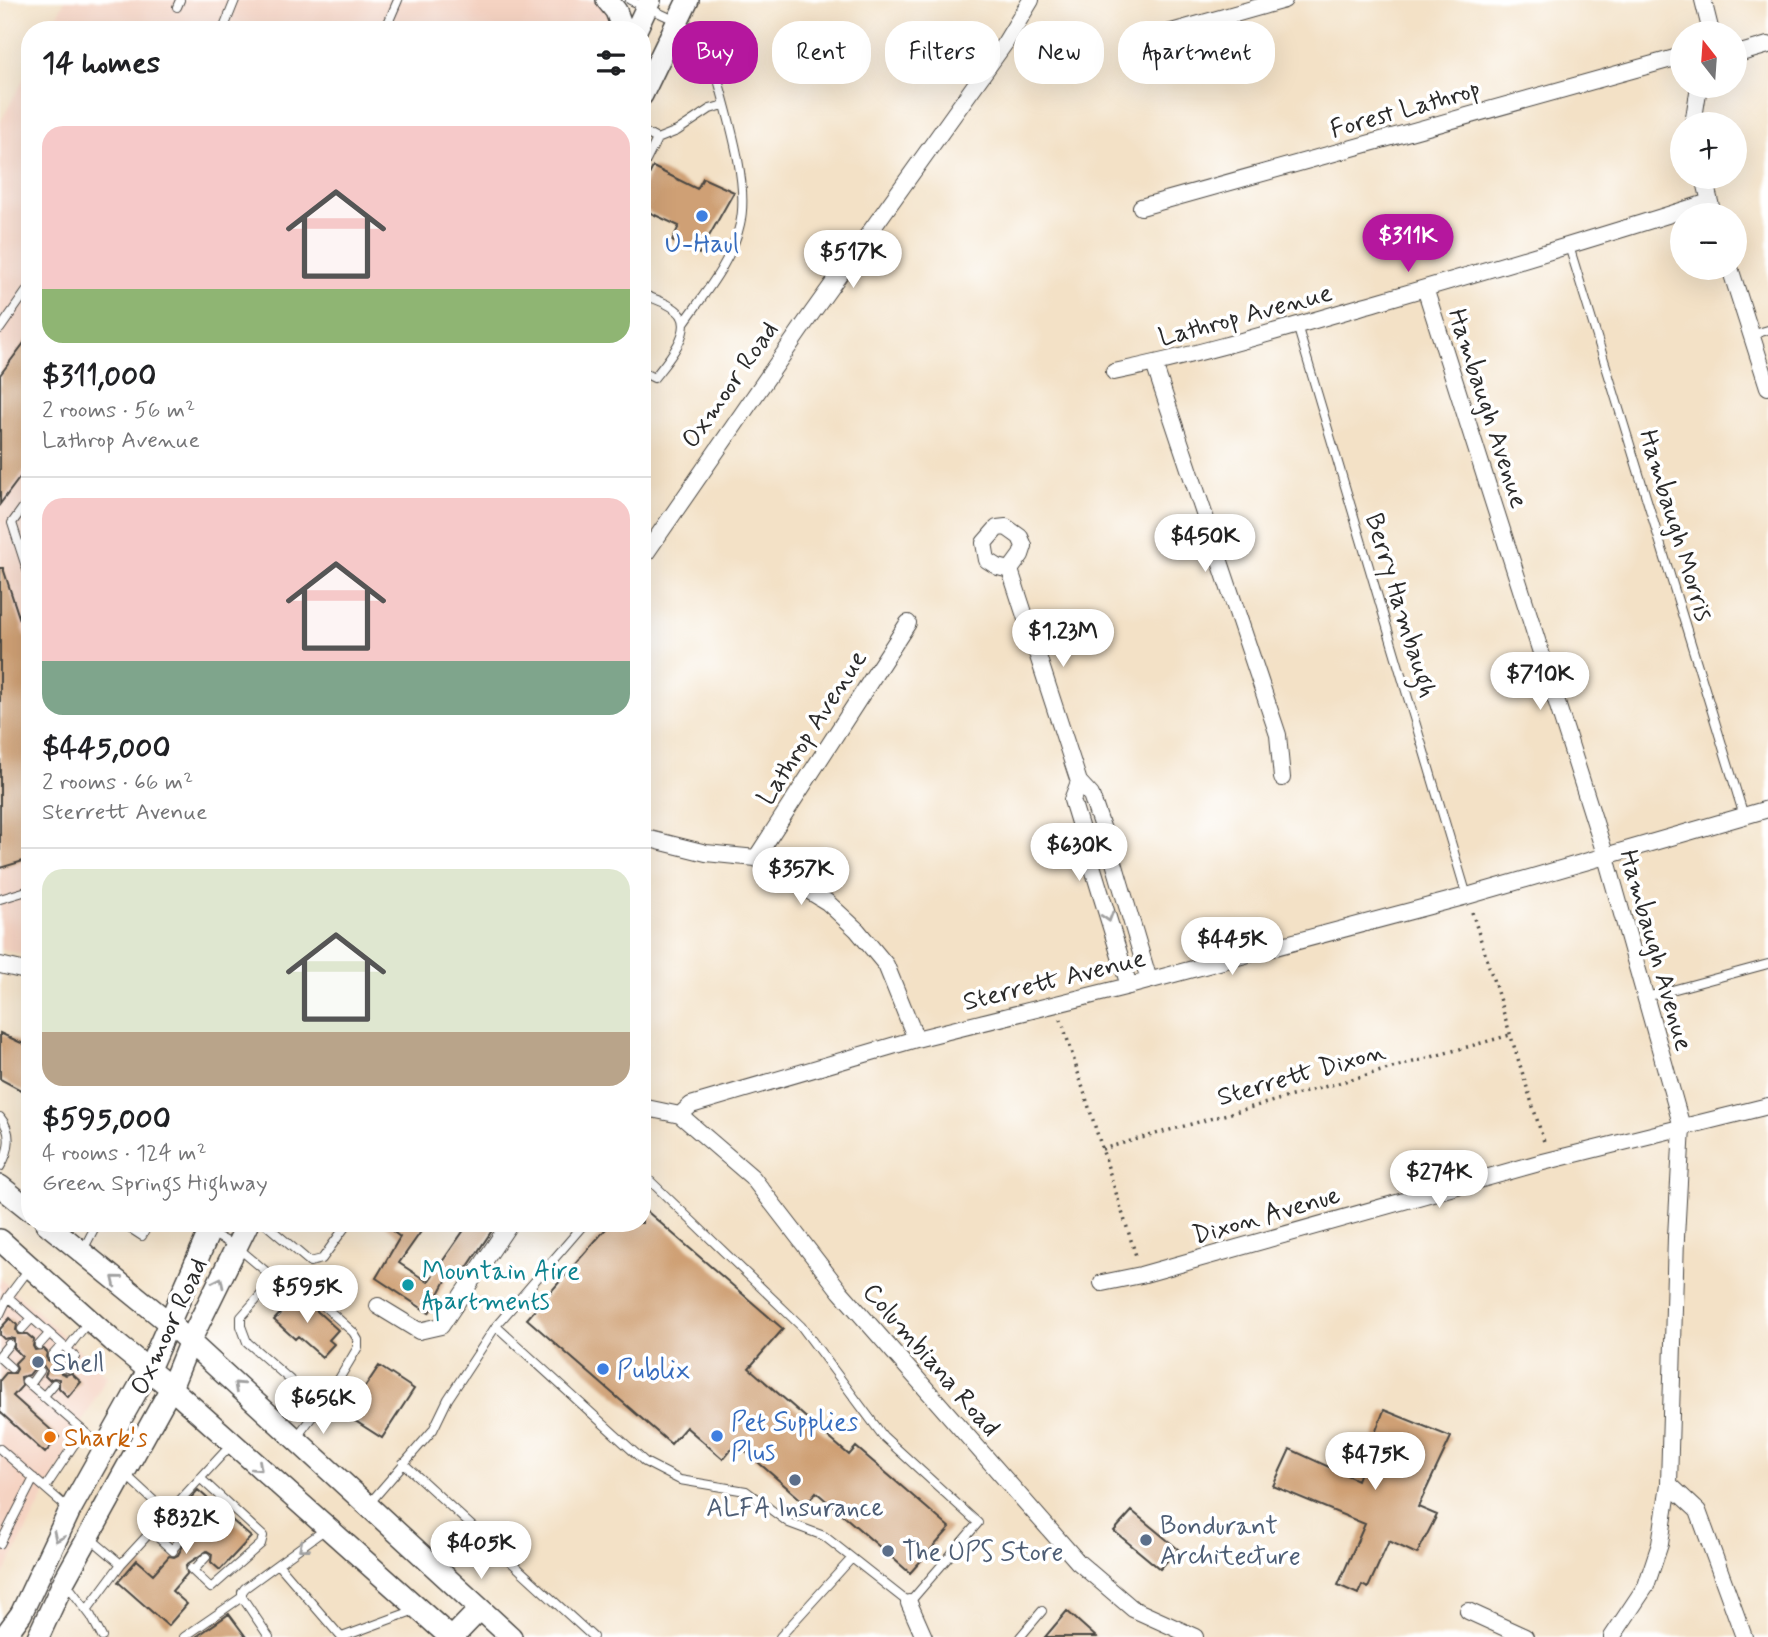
<!DOCTYPE html>
<meta charset="utf-8">
<style>
:root{--surface:#fff;--page:#f2f2f2;--text:#202124;--muted:#757577;--line:#e0e0e0;--accent:#b5179e}
body{margin:0;font-family:Mynerve,sans-serif;background:var(--page);color:var(--text);height:100vh;display:flex;flex-direction:column;font-size:26px;white-space:nowrap}
*{box-sizing:border-box;margin:0}
p{font-size:23px;color:var(--muted)}
.icon{flex:none;width:38px;height:38px;fill:none;stroke:currentColor;stroke-width:2;stroke-linecap:round;stroke-linejoin:round}
.map{position:relative;flex:1;overflow:hidden}
.side{position:absolute;left:21px;top:21px;width:630px;height:1211px;display:flex;flex-direction:column;background:var(--surface);border-radius:28px;box-shadow:0 7px 28px #0002}
.side>*{flex:none}
.top-card{position:absolute;left:672px;top:21px;width:665px;height:63px;display:flex;gap:14px}
.needle{width:46px;rotate:343deg}
.buttons{position:absolute;left:1670px;top:21px;display:grid;gap:14px}
.buttons a{display:grid;place-items:center;width:77px;height:77px;border-radius:50%;background:var(--surface);box-shadow:0 7px 28px #0002;font-size:35px}
.price{position:absolute;translate:-50% -60px;padding:0 16px;border-radius:24px;background:#fff;color:#222;font-size:23px;line-height:46px;filter:drop-shadow(0 2px 4px #0008)}
.price::after{content:'';position:absolute;left:50%;top:42px;width:21px;height:16px;margin-left:-10px;background:inherit;clip-path:polygon(0 0,100% 0,50% 100%)}
.price.on{background:var(--accent);color:#fff}
ul{padding:0;list-style:none}
li{display:grid;align-content:center;gap:14px;height:371px;padding:0 21px}
li+li{border-top:2px solid var(--line)}
li span{display:grid;place-items:center;height:217px;border-radius:21px;color:#555}
li>.icon{margin-inline-start:auto}
span .icon{width:126px;height:126px;fill:#fffc;stroke-width:1}
li b{font-size:30px}
h2{display:flex;justify-content:space-between;align-items:center;height:84px;padding:0 21px;font-size:30px}
.chip{padding:0 24px;border-radius:28px;background:var(--surface);box-shadow:0 7px 28px #0002;font-size:24px;line-height:63px}
.chip.on{background:var(--accent);color:#fff}
.map>svg:first-child{display:block}
</style>
<div class="map">
<svg width="1768" height="1637" viewBox="0 0 1768 1637">
<rect width="100%" height="100%" fill="#fff"/>
<filter id="ink" filterUnits="userSpaceOnUse"><feTurbulence type="fractalNoise" baseFrequency=".0143" numOctaves="2"/><feDisplacementMap in="SourceGraphic" scale="14" xChannelSelector="R" yChannelSelector="G"/><feConvolveMatrix kernelMatrix="1 2 1 2 8 2 1 2 1" color-interpolation-filters="sRGB"/></filter>
<filter id="wash" filterUnits="userSpaceOnUse"><feTurbulence type="fractalNoise" baseFrequency=".00686" numOctaves="4" result="noise"/><feDisplacementMap in="SourceGraphic" scale="28" xChannelSelector="R" yChannelSelector="G"/><feGaussianBlur stdDeviation="1.57" result="paint"/><feColorMatrix in="noise" values="0 0 0 0 0 0 0 0 0 0 0 0 0 0 0 0 0 1.4 0 .05"/><feComposite in="paint" operator="in"/></filter>
<g filter="url(#wash)">
<rect width="100%" height="100%" fill="#f3e1c6"/>
<path fill="#f5d3c2" d="M65,0H622L607,30H50Z
M30,67V956L0,949V123Z
M0,1278L107,1376L0,1581Z"/>
<g id="blocks">
<path fill="#cfa074" d="M653,167L697,189L703,178L734,192L699,254L672,241L679,226L642,209V189Z
M30,335V464L0,504V375Z
M0,568H3L30,651V859L0,868Z
M0,1033L30,1047V1095L0,1079Z
M642,1207L783,1329L749,1368L849,1455L856,1447L950,1528L910,1573L816,1492L806,1504L736,1443L723,1459L686,1427L671,1444L527,1319L611,1223H642Z
M382,1223H427L399,1263L428,1282L469,1223H485L493,1229L460,1278L451,1271L429,1313L376,1278L400,1237Z
M298,1294L338,1330L329,1340L334,1344L322,1357L298,1336L295,1339L274,1320Z
M10,1318L17,1325L16,1330L18,1334H27L34,1340L33,1346L35,1350L44,1349L47,1352L46,1357L48,1361L57,1360L61,1364V1373L66,1375L71,1373L81,1382L68,1397L59,1388V1379L54,1378L49,1380L45,1376L47,1371L43,1365H37L29,1375L21,1377L22,1386L13,1396L59,1437L45,1453L0,1412V1380L6,1373H15L17,1369L15,1363L22,1356L14,1348V1339L9,1338L4,1339L0,1335V1329Z
M379,1366L414,1389L382,1438L346,1415Z
M1384,1410L1451,1437L1418,1507L1437,1515L1417,1554L1389,1541L1368,1588L1362,1585L1358,1594L1338,1585L1365,1524L1273,1486L1290,1449L1357,1480Z
M198,1490L251,1537L220,1570L211,1562L212,1554L207,1551L186,1565L187,1574L172,1591L187,1604L168,1626L118,1582L137,1560L153,1574L169,1556L174,1557L178,1555L188,1536L184,1532L178,1533L167,1524Z
M1132,1511L1178,1549L1160,1569L1114,1531Z
M1067,1611L1096,1637H1045Z
M229,1614L246,1637H196Z"/>
</g>
</g>
<g filter="url(#ink)">
<use href="#blocks" fill-opacity="0" stroke="#494642" stroke-width="2"/>
<g fill="none" stroke-linecap="round" stroke-linejoin="round">
<g stroke="#494642" stroke-width="10">
<path id="lane" d="M630,0C655,12 697,25 710,49C721,96 751,178 740,224C732,261 705,293 684,323
M177,7L180,0
M223,30L235,0
M385,30L398,0
M642,131L657,139L642,169
M657,139L677,131L710,109L724,105
M1569,246L1744,816
M642,294C654,299 673,304 681,315C693,333 664,365 654,378L642,372
M1297,325L1467,896
M0,329L30,286
M1751,335L1768,330
M30,498L12,523L30,579
M0,899L30,890
M1646,997L1768,964
M0,1117C13,1132 10,1151 0,1167
M122,1223L142,1236L149,1223
M264,1223L310,1262L322,1259L348,1223
M209,1232L237,1247L275,1279L241,1317V1326L247,1342L321,1407
M82,1252L97,1223
M29,1269L8,1297L67,1349L88,1322
M275,1279L288,1274L353,1332L358,1340V1347L333,1389L296,1438
M0,1314L8,1297
M496,1326L585,1223
M22,1329L32,1318
M39,1345L49,1334
M0,1355L9,1344
M52,1356L62,1345
M0,1358L11,1368
M66,1368L75,1357L67,1349
M26,1381L103,1448
M30,1385L40,1371
M43,1397L54,1384
M0,1449L69,1509
M403,1463L593,1637
M126,1475L167,1513
M45,1488L83,1431
M368,1505L433,1430L448,1399L496,1326L645,1462L680,1480L746,1491L789,1523L824,1536L909,1603L978,1523L883,1436L801,1326L642,1173
M151,1531L173,1551
M89,1537L121,1564L231,1445
M0,1544L34,1478
M172,1550L182,1538
M279,1565L341,1637
M191,1569L211,1588L261,1544L263,1536L200,1478
M193,1571L206,1557
M66,1583L91,1616L102,1637
M242,1597L269,1637
M87,1610L121,1564
M184,1637L242,1597V1592L245,1588L327,1528
M342,1637L415,1610
M780,1637L852,1558
M1020,1637L1042,1611"/>
</g>
<g stroke="#494642" stroke-width="18">
<path id="street" d="M1703,0L1710,28L1709,33
M1161,35L1284,0
M1734,55L1768,45
M1693,124L1699,86
M1704,177L1713,215
M1141,207L1682,56
M1730,268L1768,387
M1425,288L1606,857L1682,1127L1676,1237L1669,1484L1660,1544L1646,1586L1612,1637
M1154,364L1278,735L1282,778
M1114,372C1203,354 1290,327 1377,302C1488,270 1599,237 1709,202
M1006,527L1020,537L1024,546L1021,555L1010,570L998,567L987,560L984,543L997,528Z
M642,559L812,313L1005,43L1031,0
M1010,570L1079,782L1091,795L1113,859L1149,980
M1079,782L1072,800L1129,986
M642,837L706,853L756,858L827,902L857,930L886,965L916,1039
M756,858L908,623
M0,965L30,972
M642,1107L680,1115L752,1177L840,1291L1078,1562L1133,1609L1195,1637
M680,1115L691,1105L916,1039L1129,986L1467,896L1768,809
M1102,1283L1141,1275L1539,1163L1768,1106
M378,1306L419,1331L441,1326L510,1223
M1669,1484L1698,1511L1744,1637
M909,1603L924,1637
M1468,1611L1525,1637"/>
</g>
<g stroke="#494642" stroke-width="24">
<path id="secondary" d="M607,0L616,11L623,30
M636,30L650,0
M642,95L688,0
M0,1186L30,1210
M46,1223L169,1323L511,1637
M0,1240L113,1341L171,1388L450,1637
M4,1637L21,1614L70,1510L149,1369L213,1223
M38,1637L64,1581L171,1388L190,1341L248,1223
M453,1637L480,1609"/>
</g>
<path stroke="#494642" stroke-width="3.5" stroke-dasharray="2 5" stroke-linecap="butt" d="M1472,912L1545,1145
M1061,1019L1137,1259
M1102,1149L1510,1035"/>
<use href="#lane" stroke="#fff" stroke-width="8"/>
<use href="#street" stroke="#fff" stroke-width="16"/>
<use href="#secondary" stroke="#fff" stroke-width="21"/>
</g>
<defs><path id="oneway-chevron" d="M-2-3.5L2.5 0L-2 3.5" fill="none" stroke-width="1.6" stroke-linecap="round" stroke-linejoin="round" transform="scale(1.75)"/></defs>
<g stroke="#a0a0a0">
<use href="#oneway-chevron" transform="translate(1108 917) rotate(73)"/>
<use href="#oneway-chevron" transform="translate(116 1280) rotate(-141)"/>
<use href="#oneway-chevron" transform="translate(219 1282) rotate(-64)"/>
<use href="#oneway-chevron" transform="translate(238 1386) rotate(-137)"/>
<use href="#oneway-chevron" transform="translate(258 1467) rotate(42)"/>
<use href="#oneway-chevron" transform="translate(58 1537) rotate(116)"/>
<use href="#oneway-chevron" transform="translate(303 1547) rotate(142)"/>
</g>
</g>
<g fill="#3f7fe0" stroke="#fff" stroke-width="2.5">
<circle cx="702" cy="216" r="7"/>
<circle cx="603" cy="1369" r="7"/>
<circle cx="717" cy="1436" r="7"/>
</g>
<circle fill="#0f9aa8" stroke="#fff" stroke-width="2.5" cx="408" cy="1285" r="7"/>
<g fill="#5c6f8a" stroke="#fff" stroke-width="2.5">
<circle cx="38" cy="1362" r="7"/>
<circle cx="795" cy="1480" r="7"/>
<circle cx="1146" cy="1540" r="7"/>
<circle cx="888" cy="1551" r="7"/>
</g>
<circle fill="#e8710a" stroke="#fff" stroke-width="2.5" cx="50" cy="1437" r="7"/>
<g text-anchor="middle" stroke-width="7" stroke-linejoin="round" paint-order="stroke">
<g font-size="26" fill="#2b2b2b" stroke="#fff">
<text transform="translate(1405 108) rotate(-16)" y="9">Forest Lathrop</text>
<text transform="translate(1245 314) rotate(-15)" y="9">Lathrop Avenue</text>
<text transform="translate(729 384) rotate(-55)" y="9">Oxmoor Road</text>
<text transform="translate(1489 408) rotate(72)" y="9">Hambaugh Avenue</text>
<text transform="translate(1677 525) rotate(73)" y="9">Hambaugh Morris</text>
<text transform="translate(1402 605) rotate(73)" y="9">Berry Hambaugh</text>
<text transform="translate(811 727) rotate(-57)" y="9">Lathrop Avenue</text>
<text transform="translate(1657 950) rotate(74)" y="9">Hambaugh Avenue</text>
<text transform="translate(1054 979) rotate(-14)" y="9">Sterrett Avenue</text>
<text transform="translate(1301 1073) rotate(-16)" y="9">Sterrett Dixon</text>
<text transform="translate(1266 1214) rotate(-16)" y="9">Dixon Avenue</text>
<text transform="translate(168 1326) rotate(-65)" y="9">Oxmoor Road</text>
<text transform="translate(932 1359) rotate(49)" y="9">Columbiana Road</text>
</g>
<g font-size="26" fill="#366cbe" stroke="#fff" text-anchor="start">
<text x="702" y="252" text-anchor="middle">U-Haul</text>
<text x="617" y="1378">Publix</text>
<text x="731" y="1430">Pet Supplies<tspan x="731" dy="30">Plus</tspan></text>
</g>
<g font-size="26" fill="#0d838f" stroke="#fff" text-anchor="start">
<text x="422" y="1279">Mountain Aire<tspan x="422" dy="30">Apartments</tspan></text>
</g>
<g font-size="26" fill="#4e5e75" stroke="#fff" text-anchor="start">
<text x="52" y="1371">Shell</text>
<text x="795" y="1516" text-anchor="middle">ALFA Insurance</text>
<text x="1160" y="1534">Bondurant<tspan x="1160" dy="30">Architecture</tspan></text>
<text x="902" y="1560">The UPS Store</text>
</g>
<g font-size="26" fill="#c56008" stroke="#fff" text-anchor="start">
<text x="64" y="1446">Shark's</text>
</g>
</g>
</svg>
<div class="buttons">
<a><svg class="needle" viewBox="-14 -14 28 28"><path d="M0-13l5 13h-10z" fill="#e53935"/><path d="M0 13l5-13h-10z" fill="#757577"/></svg></a>
<a>+</a>
<a>−</a>
</div>
<b class="price on" style="left:1408px;top:274px">$311K</b>
<b class="price" style="left:853px;top:290px">$517K</b>
<b class="price" style="left:1205px;top:574px">$450K</b>
<b class="price" style="left:1063px;top:669px">$1.23M</b>
<b class="price" style="left:1540px;top:712px">$710K</b>
<b class="price" style="left:1079px;top:883px">$630K</b>
<b class="price" style="left:801px;top:907px">$357K</b>
<b class="price" style="left:1232px;top:977px">$445K</b>
<b class="price" style="left:1439px;top:1210px">$274K</b>
<b class="price" style="left:307px;top:1325px">$595K</b>
<b class="price" style="left:323px;top:1436px">$656K</b>
<b class="price" style="left:1375px;top:1492px">$475K</b>
<b class="price" style="left:186px;top:1556px">$832K</b>
<b class="price" style="left:481px;top:1581px">$405K</b>
<div class="top-card">
<a class="chip on">Buy</a>
<a class="chip">Rent</a>
<a class="chip">Filters</a>
<a class="chip">New</a>
<a class="chip">Apartment</a>
</div>
<section class="side">
<h2>14 homes<svg class="icon" aria-label="filters" viewBox="0 0 24 24"><path d="M4 7h16M4 17h16"/><circle cx="9" cy="7" r="2"/><circle cx="15" cy="17" r="2"/></svg></h2>
<ul>
<li><span style="background:linear-gradient(#f6c9c9 75%,#8fb573 0)"><svg class="icon" aria-label="home" viewBox="0 0 24 24"><path d="M3 11l9-7 9 7M6 9v11h12V9"/></svg></span><div><b>$311,000</b><p>2 rooms · 56 m²</p><p>Lathrop Avenue</p></div></li>
<li><span style="background:linear-gradient(#f6c9c9 75%,#7fa58c 0)"><svg class="icon" aria-label="home" viewBox="0 0 24 24"><path d="M3 11l9-7 9 7M6 9v11h12V9"/></svg></span><div><b>$445,000</b><p>2 rooms · 66 m²</p><p>Sterrett Avenue</p></div></li>
<li><span style="background:linear-gradient(#dfe7d0 75%,#b9a48a 0)"><svg class="icon" aria-label="home" viewBox="0 0 24 24"><path d="M3 11l9-7 9 7M6 9v11h12V9"/></svg></span><div><b>$595,000</b><p>4 rooms · 124 m²</p><p>Green Springs Highway</p></div></li>
</ul>
</section>
</div>
